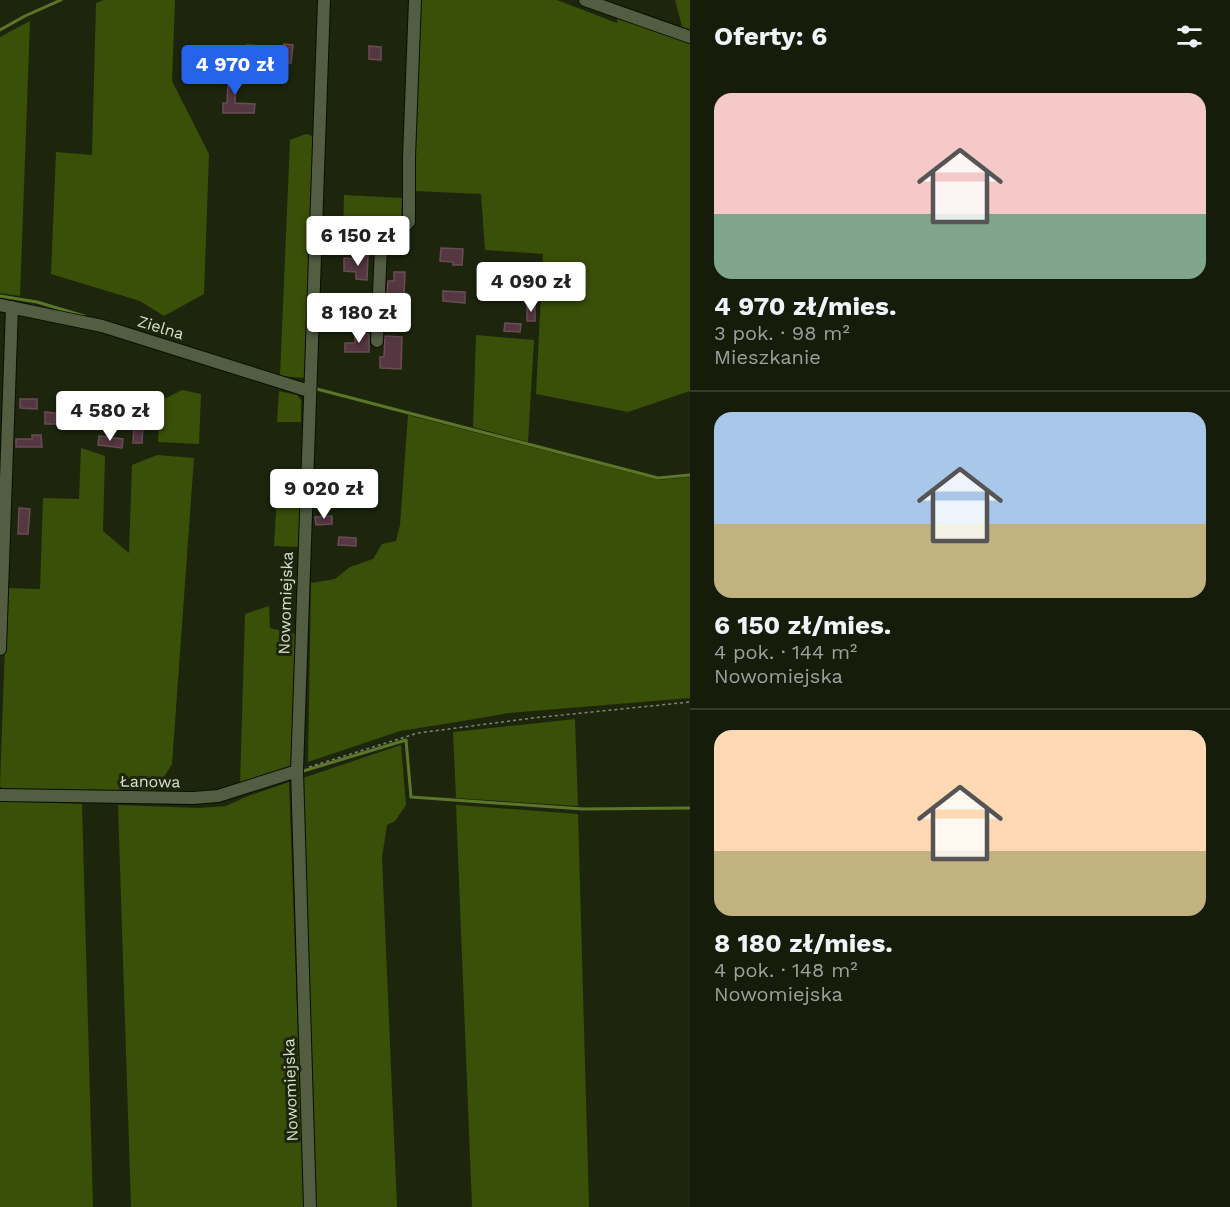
<!DOCTYPE html>
<html lang="pl">
<meta charset="utf-8">
<style>
:root{--surface:#161c0a;--page:#232918;--text:#f1f3f6;--muted:#9ea19c;--line:#353a2b;--accent:#2563eb}
body{margin:0;font-family:"Work Sans",sans-serif;background:var(--page);color:var(--text);height:100vh;display:flex;flex-direction:column;font-size:22px;white-space:nowrap}
*{box-sizing:border-box;margin:0}
p{font-size:20px;color:var(--muted)}
.icon{flex:none;width:33px;height:33px;fill:none;stroke:currentColor;stroke-width:2;stroke-linecap:round;stroke-linejoin:round}
.map{position:relative;flex:1;overflow:hidden}
.panel{display:flex;flex-direction:column;background:var(--surface);width:540px}
.panel>*{flex:none}
.price{position:absolute;translate:-50% -51px;padding:0 14px;border-radius:6px;background:#fff;color:#222;font-size:20px;line-height:39px;filter:drop-shadow(0 2px 3px #0008)}
.price::after{content:'';position:absolute;left:50%;top:36px;width:18px;height:14px;margin-left:-9px;background:inherit;clip-path:polygon(0 0,100% 0,50% 100%)}
.price.selected{background:var(--accent);color:#fff}
ul{padding:0;list-style:none}
li{display:grid;align-content:center;gap:12px;height:318px;padding:0 24px}
li+li{border-top:2px solid var(--line)}
li span{display:grid;place-items:center;height:186px;border-radius:18px;color:#555}
li>.icon{margin-inline-start:auto}
span .icon{width:108px;height:108px;fill:#fffc;stroke-width:1}
li b{font-size:26px}
h2{display:flex;justify-content:space-between;align-items:center;height:72px;padding:0 24px;font-size:26px}
main{display:flex;flex:1;min-height:0}
.map>svg:first-child{display:block}
</style>
<main>
<div class="map">
<svg width="690" height="1207" viewBox="0 0 690 1207">
<rect width="100%" height="100%" fill="#1d260d"/>
<path fill="#3a5008" d="M104,0H175L172,81L209,154L204,294L164,316L140,301L51,274L56,152L92,155L96,3Z
M420,0H557L617,23L618,16L690,41V391L628,412L536,394L543,254L485,250L481,194L414,191Z
M675,0H690V35L683,30Z
M30,21L20,296L0,293V37Z
M306,134L315,137L305,378L280,376L290,140Z
M344,195L402,198L401,224L390,235L343,233Z
M476,335L534,340L528,442L473,427Z
M182,390L201,394L199,444L158,442L160,401Z
M279,391L297,395L301,400V422H277Z
M408,415L659,480L690,477V698L509,713L457,722L400,731L308,762L311,583L335,579L350,567L373,559L382,544L396,541L400,525Z
M81,448L105,456L103,531L129,553L132,465L157,455L194,458L172,764L153,795L4,792L0,786L5,645L4,588L40,589L43,498L79,499Z
M300,493L299,547L274,546L277,494Z
M269,606L270,628L295,634L291,768L240,786L245,614Z
M575,719L578,806L456,798L453,732Z
M401,745L406,805L395,821L387,825L382,857L397,1207H316L303,778Z
M289,782L304,1207H131L118,805L199,808L226,806L248,796Z
M0,801L82,804L93,1207H0Z
M456,805L578,814L589,1207H472Z"/>
<g fill="none" stroke-linecap="round" stroke-linejoin="round">
<path stroke="#5b7628" stroke-width="3" d="M0,30L25,16L61,0
M0,296L37,302L84,316
M313,388L658,478L690,475
M300,772L406,740L411,797L583,809L690,808"/>
</g>
<path fill="#553741" stroke="#6b4c56" stroke-width="1.5" d="M284,44L293,45L291,63H279V59L243,57L244,48H247V45L284,47Z
M369,46L381,47V60L369,59Z
M229,64L236,65L235,103L255,104L254,113H223V103H227Z
M441,248L463,249L462,265H453V262L440,261Z
M357,255L368,256L367,280L356,279V272L344,271V258L357,259Z
M394,272H405L404,295H387L388,281H394Z
M498,284H516V295H498Z
M443,291L465,292V303L443,301Z
M527,306H535V321H527Z
M505,323L521,324L520,332L504,331Z
M355,334H369V352H345V343H355Z
M385,336L402,337L401,369L380,368V357H384Z
M20,399H37V409L20,408Z
M45,412L55,413V424H45Z
M134,423H143L142,443H133Z
M32,435H41L42,447H16V439H32Z
M99,436L123,439L122,448L98,445Z
M282,474H295V487H282Z
M316,475H332V488H315Z
M335,486H353L354,497L342,498V494H335Z
M19,508L30,509L28,534H18Z
M332,516V524L316,525L315,517Z
M339,537L356,538V546L338,545Z"/>
<g fill="none" stroke-linecap="round" stroke-linejoin="round">
<g stroke="#070f00" stroke-width="14">
<path id="minor" d="M585,0L690,37
M0,305L102,326L309,391
M377,341L381,246L409,222V157L415,0
M0,649L12,307
M0,795L193,798L218,796L297,771
M310,1207L297,771L324,0"/>
</g>
<path stroke="#7d8471" stroke-width="1.5" stroke-dasharray="3 3" stroke-linecap="butt" d="M309,767L418,733L533,718L690,702"/>
<use href="#minor" stroke="#525d42" stroke-width="12"/>
</g>
<g text-anchor="middle" stroke-width="6" stroke-linejoin="round" paint-order="stroke">
<g font-size="16" fill="#d9e0d1" stroke="#1d260d">
<text transform="translate(161 327) rotate(17)" y="6">Zielna</text>
<text transform="translate(285 603) rotate(-88)" y="6">Nowomiejska</text>
<text transform="translate(150 781) rotate(1)" y="6">Łanowa</text>
<text transform="translate(290 1090) rotate(-92)" y="6">Nowomiejska</text>
</g>
</g>
</svg>
<b class="price selected" style="left:235px;top:96px">4 970 zł</b>
<b class="price" style="left:358px;top:267px">6 150 zł</b>
<b class="price" style="left:531px;top:313px">4 090 zł</b>
<b class="price" style="left:359px;top:344px">8 180 zł</b>
<b class="price" style="left:110px;top:442px">4 580 zł</b>
<b class="price" style="left:324px;top:520px">9 020 zł</b>
</div>
<section class="panel">
<h2>Oferty: 6<svg class="icon" aria-label="filters" viewBox="0 0 24 24"><path d="M4 7h16M4 17h16"/><circle cx="9" cy="7" r="2"/><circle cx="15" cy="17" r="2"/></svg></h2>
<ul>
<li><span style="background:linear-gradient(#f6c9c9 65%,#7fa58c 0)"><svg class="icon" aria-label="home" viewBox="0 0 24 24"><path d="M3 11l9-7 9 7M6 9v11h12V9"/></svg></span><div><b>4 970 zł/mies.</b><p>3 pok. · 98 m²</p><p>Mieszkanie</p></div></li>
<li><span style="background:linear-gradient(#a9c7e8 60%,#c2b280 0)"><svg class="icon" aria-label="home" viewBox="0 0 24 24"><path d="M3 11l9-7 9 7M6 9v11h12V9"/></svg></span><div><b>6 150 zł/mies.</b><p>4 pok. · 144 m²</p><p>Nowomiejska</p></div></li>
<li><span style="background:linear-gradient(#ffd9b3 65%,#c2b280 0)"><svg class="icon" aria-label="home" viewBox="0 0 24 24"><path d="M3 11l9-7 9 7M6 9v11h12V9"/></svg></span><div><b>8 180 zł/mies.</b><p>4 pok. · 148 m²</p><p>Nowomiejska</p></div></li>
</ul>
</section>
</main>
